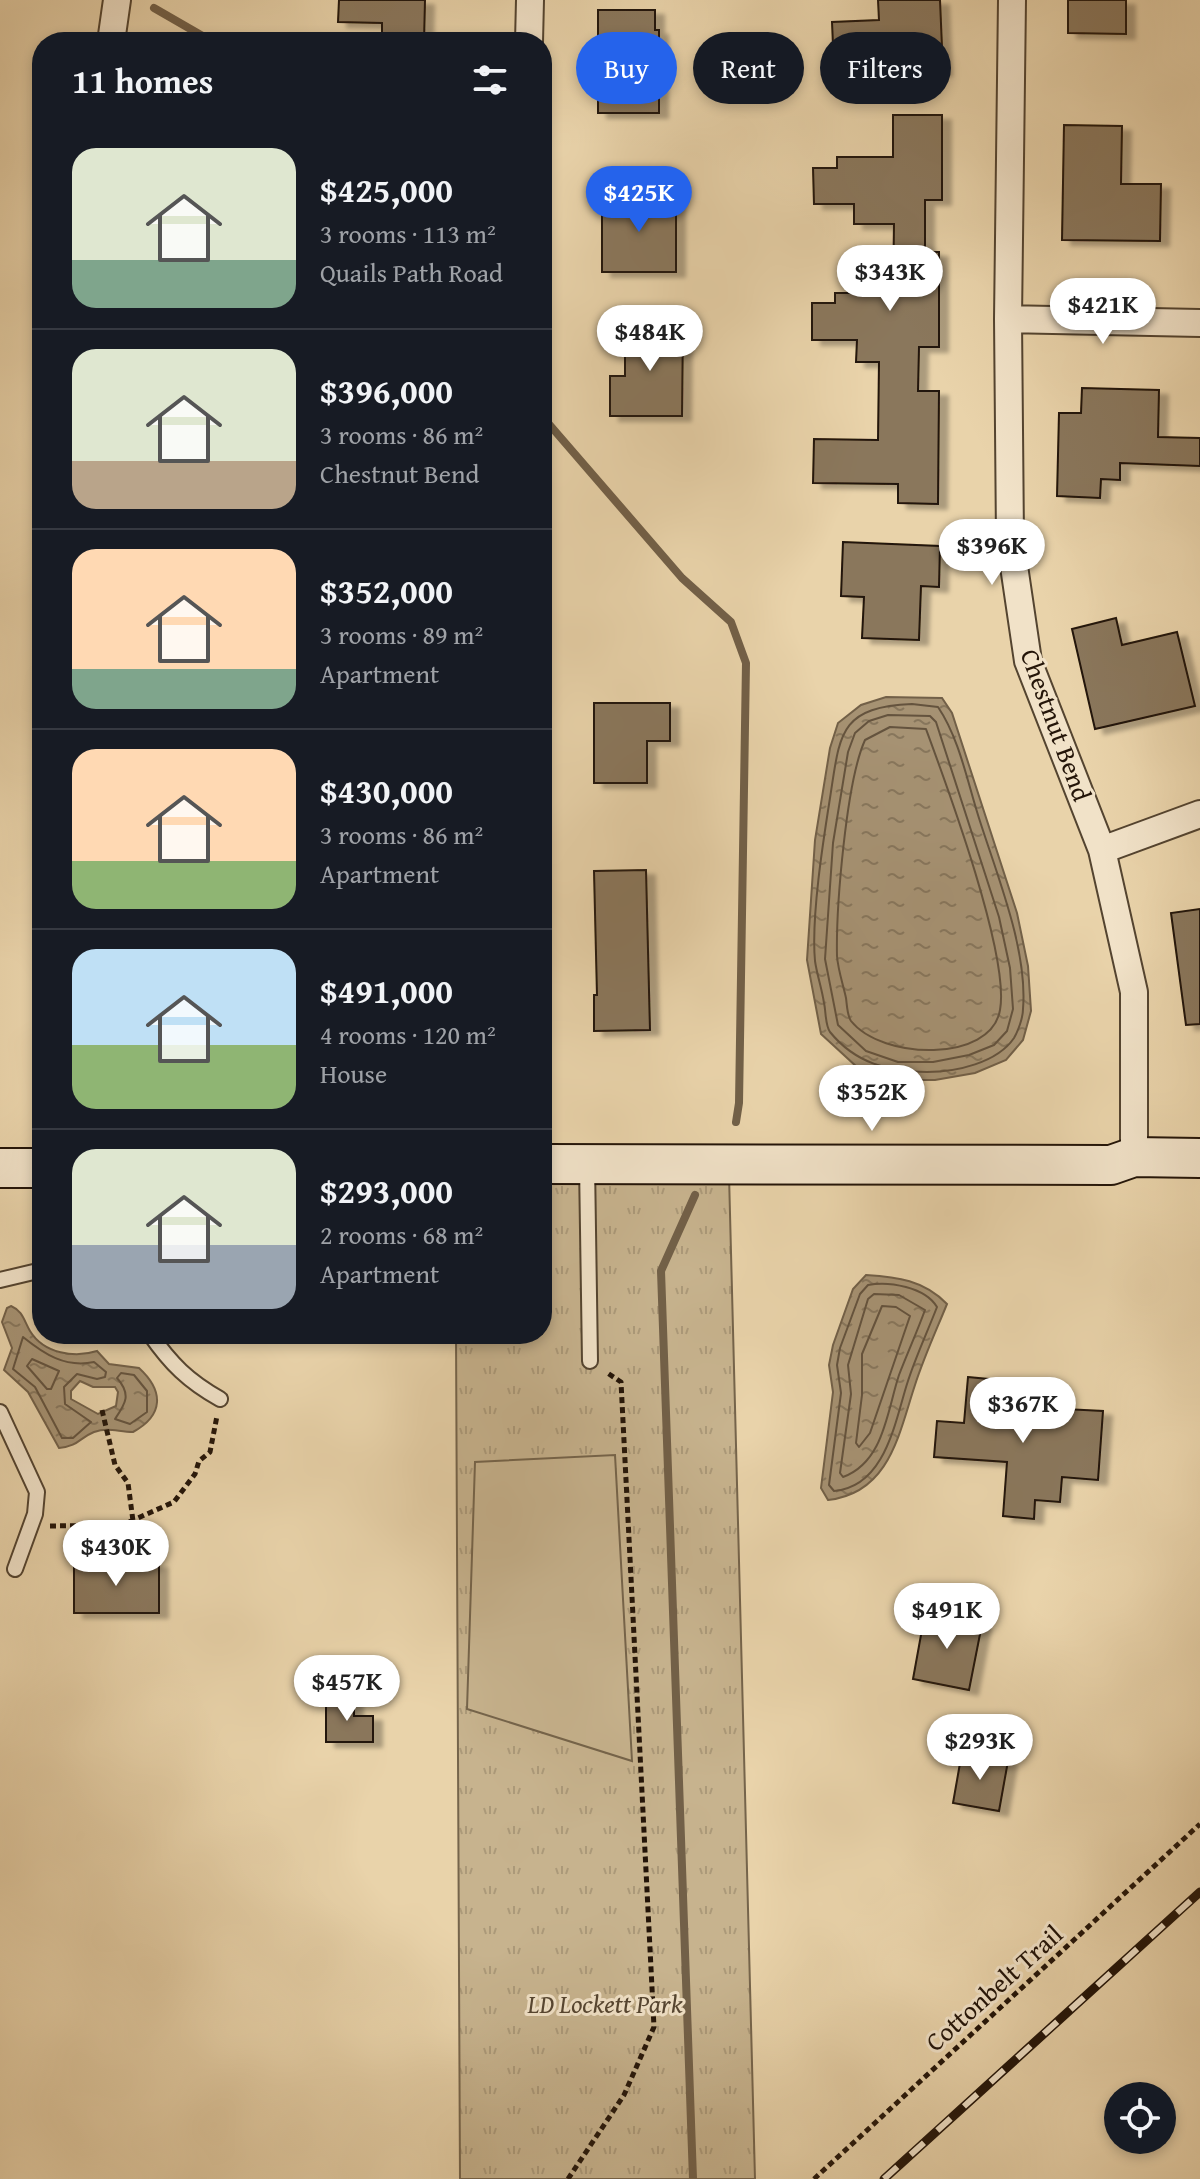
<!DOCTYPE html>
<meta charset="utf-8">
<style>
:root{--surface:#171b24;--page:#20242c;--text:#f1f3f6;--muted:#9ea1a6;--line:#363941;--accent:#2563eb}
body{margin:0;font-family:"Gentium Book Plus",serif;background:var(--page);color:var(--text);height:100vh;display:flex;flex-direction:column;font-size:30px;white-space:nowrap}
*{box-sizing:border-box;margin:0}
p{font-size:26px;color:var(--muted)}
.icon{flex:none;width:44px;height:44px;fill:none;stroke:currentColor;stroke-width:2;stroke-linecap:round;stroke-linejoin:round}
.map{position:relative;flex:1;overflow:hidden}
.drawer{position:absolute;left:32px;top:32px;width:520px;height:1312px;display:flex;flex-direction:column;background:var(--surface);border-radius:32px;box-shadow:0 4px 12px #0003}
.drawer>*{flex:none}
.hud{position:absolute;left:576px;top:32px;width:504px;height:72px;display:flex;gap:16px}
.controls{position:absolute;left:1104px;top:2082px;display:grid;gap:16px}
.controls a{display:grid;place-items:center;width:72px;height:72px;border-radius:50%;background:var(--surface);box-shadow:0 4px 12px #0003;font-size:40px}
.price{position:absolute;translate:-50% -68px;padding:0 18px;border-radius:28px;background:#fff;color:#222;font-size:26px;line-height:52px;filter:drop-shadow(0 2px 4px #0008)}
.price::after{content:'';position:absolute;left:50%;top:48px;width:24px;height:18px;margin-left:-12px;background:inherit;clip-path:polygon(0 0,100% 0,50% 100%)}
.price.selected{background:var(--accent);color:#fff}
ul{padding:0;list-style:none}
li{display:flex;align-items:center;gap:24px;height:200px;padding:0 40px}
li+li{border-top:2px solid var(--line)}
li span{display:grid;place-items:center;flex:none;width:224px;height:160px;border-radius:24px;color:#555}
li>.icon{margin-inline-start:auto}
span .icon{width:96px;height:96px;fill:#fffc;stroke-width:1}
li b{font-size:34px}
h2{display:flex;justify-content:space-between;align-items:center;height:96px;padding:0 40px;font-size:34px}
.pill{padding:0 28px;border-radius:36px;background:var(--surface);box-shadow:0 4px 12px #0003;font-size:28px;line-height:72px}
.pill.selected{background:var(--accent);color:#fff}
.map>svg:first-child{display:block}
</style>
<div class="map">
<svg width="1200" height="2179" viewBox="0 0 1200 2179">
<defs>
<pattern id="park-tufts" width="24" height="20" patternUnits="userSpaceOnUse" patternTransform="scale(2)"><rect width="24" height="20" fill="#c7b38e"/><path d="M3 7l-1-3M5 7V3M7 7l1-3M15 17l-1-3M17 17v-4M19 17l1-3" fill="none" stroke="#ab9979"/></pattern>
<pattern id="water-ripples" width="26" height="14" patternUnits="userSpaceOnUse" patternTransform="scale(2)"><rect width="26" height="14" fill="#a69273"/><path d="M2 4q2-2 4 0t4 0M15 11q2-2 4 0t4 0" fill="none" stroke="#87765c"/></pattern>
<filter id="shadow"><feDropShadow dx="9" dy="5" stdDeviation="2" flood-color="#0004"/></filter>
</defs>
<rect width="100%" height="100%" fill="#e9d3aa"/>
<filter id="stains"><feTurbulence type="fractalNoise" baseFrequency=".0025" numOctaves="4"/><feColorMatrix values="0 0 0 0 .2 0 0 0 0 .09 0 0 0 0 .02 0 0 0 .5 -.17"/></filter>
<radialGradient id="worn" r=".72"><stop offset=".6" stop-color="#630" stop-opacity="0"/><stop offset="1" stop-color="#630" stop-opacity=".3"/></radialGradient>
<path fill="url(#park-tufts)" stroke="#75644b" stroke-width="2" d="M729,1175L755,2179H460L456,1334H542V1176Z"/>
<path fill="#c7b38e" stroke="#75644b" stroke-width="2" d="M615,1455L632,1761L467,1709L475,1462Z"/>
<path fill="url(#water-ripples)" stroke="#726048" stroke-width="2" fill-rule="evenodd" d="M886,697L942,698L952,713L1017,913L1028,966L1031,1011L1023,1040L1006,1060L975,1073L935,1080H894L857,1067L821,1034L807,960L815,840L830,748L838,723L861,705Z
M866,1275C897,1277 924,1280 947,1304C936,1331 924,1357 915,1385C899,1433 890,1493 828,1500L821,1488L833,1392L829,1365L833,1345L853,1289Z
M11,1306C23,1311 24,1321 30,1331C44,1354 75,1358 97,1351L109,1364L139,1368C164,1391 164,1415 133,1432C118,1432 109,1427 94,1432C79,1438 79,1446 59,1448L28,1392L4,1370L12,1348L2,1322L7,1308ZM80,1381L93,1387H115L118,1392L116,1406L98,1414L71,1399V1391Z"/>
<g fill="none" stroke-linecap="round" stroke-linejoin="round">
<path stroke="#64533e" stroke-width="2" d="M912,704L938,707C959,738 967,780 978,815C996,873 1028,949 1023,1009C1023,1018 1018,1031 1014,1038C997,1063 956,1072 927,1072C889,1072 855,1063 830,1032C825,1025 826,1011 824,1003C822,989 817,975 815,961C811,918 823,842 830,798C840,735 838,707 912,704Z
M888,715L930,716L936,722L999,917L1010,968L1013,1009L1007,1031L994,1045L969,1055L933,1062H898L866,1051L838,1025L825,959L833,843L848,752L855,733L869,721Z
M890,727L926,729C947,786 1010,956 1000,1010C991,1063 882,1060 851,1021C847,1015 847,1005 846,998C843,984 838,970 837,956C836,908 846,782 865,740Z
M868,1285C889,1281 925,1287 937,1307C927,1333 915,1358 907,1384C895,1422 885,1487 834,1491L829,1485L841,1393L837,1365L840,1348L860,1294Z
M874,1294L899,1295L925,1310C917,1332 907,1354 899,1375C887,1411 884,1462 843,1477L840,1473L851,1394L848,1365L868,1299Z
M882,1306L896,1307L910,1316L870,1433L859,1447L856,1443L862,1395V1354Z
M23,1337C44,1354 65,1368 94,1362L106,1372L105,1377L97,1379L77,1374L64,1387L65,1404L91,1422L73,1438H62L35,1387L13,1369Z
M32,1359L59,1371L51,1389H47L27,1366Z
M121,1373L134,1375L147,1391V1412L130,1424L115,1419C125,1404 132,1395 117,1378Z"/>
<path stroke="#726048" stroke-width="8" d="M154,8L213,42
M548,423L682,578L731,622L746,663L739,1103L736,1122
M693,2179L661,1271L695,1195"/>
</g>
<path fill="#8a775c" stroke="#231408" stroke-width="2" filter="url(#shadow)" d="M339,0H425L424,42H382V23L338,22Z
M878,0H940L943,71L903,72L904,92L853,94L851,44L833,45L832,22L879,20Z
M1068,0H1126V34L1068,33Z
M598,10H655V30H659V113H598Z
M893,115H942V200H925V252H939V347H919L918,391H939L938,504L898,503V484L813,483L814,439L878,440L879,362H856L857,340H812V303H835V293H893L894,224H854V204H814L813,168H837V157H893Z
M1064,125L1122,126L1121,184H1161L1160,241L1062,240Z
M602,197H676V272H602Z
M625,324H683L682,416H610V376H625Z
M1082,388L1159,390L1158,437L1200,438V466L1120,463V480L1101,479L1100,498L1057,496L1059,413H1081Z
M843,542L940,546L939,587L921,586L919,640L862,638L864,597L841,596Z
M1116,618L1122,645L1177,632L1195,706L1095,729L1072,629Z
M594,703H670V741H647V783H594Z
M646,870L650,1030L594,1031V995H597L594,871Z
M1200,909V1024L1186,1025L1171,913Z
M968,1377L1009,1381L1006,1412L1065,1417V1409L1103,1411L1098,1480L1062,1477L1060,1502L1035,1500L1034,1519L1003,1516L1007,1462L934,1457L937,1421L964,1423Z
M74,1563H159V1613H74Z
M925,1613L982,1624L969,1690L913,1679Z
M326,1699H354V1716H373V1742H326Z
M962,1752L1008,1761L999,1811L953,1803Z"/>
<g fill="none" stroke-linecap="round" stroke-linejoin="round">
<g stroke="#544430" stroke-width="18">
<path id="lane" d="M587,1164L590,1361
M0,1280L42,1270
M150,1334C171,1364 188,1381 220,1399
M0,1412L37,1492L35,1514L15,1569"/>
</g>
<g stroke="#544430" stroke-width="30">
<path id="street" d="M1012,0L1008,319L1010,539L1028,661L1102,850L1134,992V1157
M111,42L117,0
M529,42L530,0
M1008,319L1200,323
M1102,850L1200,814"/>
</g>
<g stroke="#231408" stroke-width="42">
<path id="secondary" d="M542,1164L1111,1165L1134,1157L1200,1158
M0,1168H42"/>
</g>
<path stroke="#231408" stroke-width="5" stroke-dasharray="6 4" stroke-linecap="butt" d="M102,1410L115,1465L128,1483L133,1521
M50,1526L122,1525L174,1502L195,1474L199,1461L210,1452L217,1416
M568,2179L624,2095L654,2027L621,1382L606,1372
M814,2179L1200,1824"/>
<use href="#lane" stroke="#f1e2c8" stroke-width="14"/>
<use href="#street" stroke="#f1e2c8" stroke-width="26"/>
<use href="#secondary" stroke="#f1e2c8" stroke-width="38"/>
<g stroke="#231408" stroke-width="9">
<path id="rail" d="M884,2179L1200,1892"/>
</g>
<use href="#rail" stroke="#f1e2c8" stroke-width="6" stroke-dasharray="18" stroke-linecap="butt"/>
</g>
<g text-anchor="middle" stroke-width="6" stroke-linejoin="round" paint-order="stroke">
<g font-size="26" fill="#231408" stroke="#f1e2c8">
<text transform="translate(1056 725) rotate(70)" y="9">Chestnut Bend</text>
<text transform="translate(994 1988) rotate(-42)" y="9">Cottonbelt Trail</text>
</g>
<g font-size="26" font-style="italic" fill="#544430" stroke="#f1e2c8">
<text x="605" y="2013">LD Lockett Park</text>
</g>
</g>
<rect width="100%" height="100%" filter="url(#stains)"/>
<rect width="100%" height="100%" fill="url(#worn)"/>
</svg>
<div class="controls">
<a><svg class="icon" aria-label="locate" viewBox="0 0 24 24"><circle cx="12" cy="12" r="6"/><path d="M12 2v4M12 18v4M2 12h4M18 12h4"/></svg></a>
</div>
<b class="price selected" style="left:639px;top:234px">$425K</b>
<b class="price" style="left:890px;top:313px">$343K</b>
<b class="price" style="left:1103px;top:346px">$421K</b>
<b class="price" style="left:650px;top:373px">$484K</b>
<b class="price" style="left:992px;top:587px">$396K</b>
<b class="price" style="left:872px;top:1133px">$352K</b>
<b class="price" style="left:1023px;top:1445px">$367K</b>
<b class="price" style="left:116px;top:1588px">$430K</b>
<b class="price" style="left:947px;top:1651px">$491K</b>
<b class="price" style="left:347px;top:1723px">$457K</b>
<b class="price" style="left:980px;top:1782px">$293K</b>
<div class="hud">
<a class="pill selected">Buy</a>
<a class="pill">Rent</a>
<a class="pill">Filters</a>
</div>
<section class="drawer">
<h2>11 homes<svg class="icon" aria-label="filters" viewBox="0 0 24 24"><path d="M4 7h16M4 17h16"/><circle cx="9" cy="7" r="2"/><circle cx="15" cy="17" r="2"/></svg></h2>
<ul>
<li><span style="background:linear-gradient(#dfe7d0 70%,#7fa58c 0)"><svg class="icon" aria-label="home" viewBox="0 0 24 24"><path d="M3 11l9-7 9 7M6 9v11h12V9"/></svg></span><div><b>$425,000</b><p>3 rooms · 113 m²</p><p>Quails Path Road</p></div></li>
<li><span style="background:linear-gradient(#dfe7d0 70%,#b9a48a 0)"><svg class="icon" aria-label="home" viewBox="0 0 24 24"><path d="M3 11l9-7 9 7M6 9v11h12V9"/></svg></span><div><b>$396,000</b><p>3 rooms · 86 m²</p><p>Chestnut Bend</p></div></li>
<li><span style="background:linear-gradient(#ffd9b3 75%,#7fa58c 0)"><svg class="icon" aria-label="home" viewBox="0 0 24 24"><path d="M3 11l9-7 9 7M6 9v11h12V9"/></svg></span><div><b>$352,000</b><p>3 rooms · 89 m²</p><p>Apartment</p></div></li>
<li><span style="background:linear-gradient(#ffd9b3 70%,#8fb573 0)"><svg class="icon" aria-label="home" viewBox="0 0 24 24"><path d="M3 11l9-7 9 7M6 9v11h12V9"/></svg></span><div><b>$430,000</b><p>3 rooms · 86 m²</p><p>Apartment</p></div></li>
<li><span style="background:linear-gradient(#bfe0f5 60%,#8fb573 0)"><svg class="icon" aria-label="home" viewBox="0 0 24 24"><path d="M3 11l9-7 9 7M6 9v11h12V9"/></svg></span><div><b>$491,000</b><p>4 rooms · 120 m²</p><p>House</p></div></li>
<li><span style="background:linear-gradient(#dfe7d0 60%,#9aa5b1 0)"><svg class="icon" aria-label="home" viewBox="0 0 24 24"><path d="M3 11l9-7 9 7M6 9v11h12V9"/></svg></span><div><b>$293,000</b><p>2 rooms · 68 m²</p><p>Apartment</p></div></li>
</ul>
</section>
</div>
